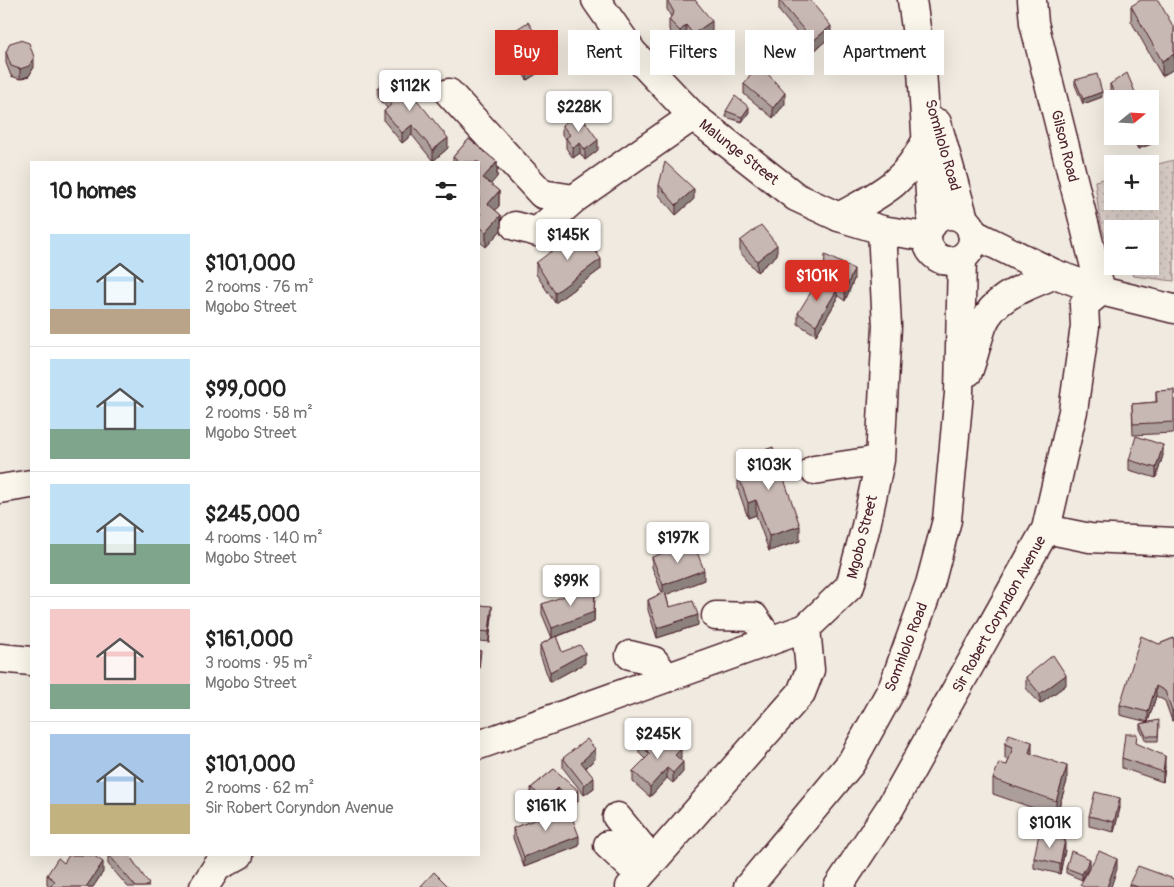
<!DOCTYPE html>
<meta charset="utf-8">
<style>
:root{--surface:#fff;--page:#f2f2f2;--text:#222;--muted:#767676;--line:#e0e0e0;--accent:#d93025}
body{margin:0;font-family:Pangolin,sans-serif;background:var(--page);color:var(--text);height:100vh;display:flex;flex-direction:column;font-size:19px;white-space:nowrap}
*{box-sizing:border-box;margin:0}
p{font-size:16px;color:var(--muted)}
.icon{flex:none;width:28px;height:28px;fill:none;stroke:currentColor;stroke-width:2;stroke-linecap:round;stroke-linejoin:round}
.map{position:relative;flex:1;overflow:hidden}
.side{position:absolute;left:30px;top:161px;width:450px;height:695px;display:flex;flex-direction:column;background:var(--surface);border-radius:0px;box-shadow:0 5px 20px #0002}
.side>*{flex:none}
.hud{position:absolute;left:495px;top:30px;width:475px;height:45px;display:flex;gap:10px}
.needle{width:32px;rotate:72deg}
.fabs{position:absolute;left:1104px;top:90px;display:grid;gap:10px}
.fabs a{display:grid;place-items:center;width:55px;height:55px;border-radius:0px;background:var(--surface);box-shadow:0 5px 20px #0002;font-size:25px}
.price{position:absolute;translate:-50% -42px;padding:0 11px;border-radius:5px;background:#fff;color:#222;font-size:16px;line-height:32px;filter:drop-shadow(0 1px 2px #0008)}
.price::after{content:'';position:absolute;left:50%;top:30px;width:15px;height:11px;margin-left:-8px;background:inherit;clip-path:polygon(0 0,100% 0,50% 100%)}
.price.on{background:var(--accent);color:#fff}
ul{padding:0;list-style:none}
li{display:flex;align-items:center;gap:15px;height:125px;padding:0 20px}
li+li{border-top:1px solid var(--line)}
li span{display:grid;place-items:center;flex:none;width:140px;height:100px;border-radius:0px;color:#555}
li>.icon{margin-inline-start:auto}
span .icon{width:60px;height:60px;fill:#fffc;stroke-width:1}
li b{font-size:21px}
h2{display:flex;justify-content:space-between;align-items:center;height:60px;padding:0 20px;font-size:21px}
.tag{padding:0 18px;border-radius:0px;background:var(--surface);box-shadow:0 5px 20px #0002;font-size:18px;line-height:45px}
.tag.on{background:var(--accent);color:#fff}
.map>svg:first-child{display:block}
</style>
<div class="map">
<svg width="1174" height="887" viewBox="0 0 1174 887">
<defs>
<pattern id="grass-dots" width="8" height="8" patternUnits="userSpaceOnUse" patternTransform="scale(1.25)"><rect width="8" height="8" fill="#d8ccc6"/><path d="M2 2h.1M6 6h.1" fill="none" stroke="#bbafaa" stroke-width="1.8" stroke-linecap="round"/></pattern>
</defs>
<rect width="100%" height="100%" fill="#f0eae0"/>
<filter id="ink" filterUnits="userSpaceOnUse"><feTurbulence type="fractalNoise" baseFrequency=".02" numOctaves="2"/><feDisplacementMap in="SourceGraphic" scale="10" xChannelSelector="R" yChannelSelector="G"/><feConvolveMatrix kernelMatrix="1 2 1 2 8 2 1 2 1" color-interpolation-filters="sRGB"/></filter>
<g filter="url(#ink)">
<path fill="url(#grass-dots)" stroke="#917678" d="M1174,160V281L1134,276L1124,266H1150V229H1112V252C1099,232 1098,204 1095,181L1112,177V201H1150V166Z"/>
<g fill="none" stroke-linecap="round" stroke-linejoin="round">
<g stroke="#4a1f2b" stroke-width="31">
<path id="minor" d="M596,0L633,53L693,116L796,197L839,217L882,230L927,237
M1032,0L1034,23L1101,291
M449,93L542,194L574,199L693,116
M515,226L537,232L574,199
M972,233L1055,274L1101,291L1174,309
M814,470L880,460
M0,489L31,484
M1046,529L1090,538L1174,542
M716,616L754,617L770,641
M630,655L654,661L667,678
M0,658L31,661
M479,745L806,628L850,586L866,526L880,460L887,326L882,230
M617,817L653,861
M608,845L640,875
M204,887L217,867L239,855
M630,887L801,693L810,670L806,628
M838,887L890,808L1046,529L1073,411L1085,326L1084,305L1101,291"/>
</g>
<g stroke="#4a1f2b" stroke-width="31">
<path id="major" d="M912,0L922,70L932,225
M937,123L964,219
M927 238a23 23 0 1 1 46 0a23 23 0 1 1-46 0Z
M839,217C881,193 902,186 926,141
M968,372C974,357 977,340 983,324C995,295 1029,286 1055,274
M748,887L851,763L893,687L930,584L947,520L959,393L962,258"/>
</g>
<use href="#minor" stroke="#fbf7ec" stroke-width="28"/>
<use href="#major" stroke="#fbf7ec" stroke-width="28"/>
</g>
<path fill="#ac9e9a" stroke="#4a1f2b" d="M667,0H695L712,31L693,44L686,36L680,42L669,30V20L671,17L667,9Z
M779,0L831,36L813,52L779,11Z
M1131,6L1173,26H1174V69L1162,76L1131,21Z
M506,36L549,66L527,80L518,66L509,72L500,57V47L506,44Z
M864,48L886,60V66H868L864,53Z
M6,52L34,67L29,76L20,79L11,76L6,63Z
M1075,80L1102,97L1083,104L1075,85Z
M744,84L785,104L773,118L744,94Z
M1110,84L1138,99H1112L1110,94Z
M378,87L448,148L433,161L412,135L402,143L384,121V111L387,108L378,97Z
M726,111L749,112L742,122L726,117Z
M562,125L598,150L585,160L580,153L573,158L566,148V139L562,135Z
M1131,136H1150L1154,143L1138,149Z
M469,139L497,162V177L490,184L499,191V206L495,210L501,215V230L486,247L479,241V162H453V157Z
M659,185L694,199L676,215L659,195Z
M740,241L777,255L757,272L740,252Z
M536,263L601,269L555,303L536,274Z
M824,273L854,279L845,301L837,295V300L816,335L798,324V313L824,282Z
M1174,390V433L1133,435L1132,404L1156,402V391Z
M1163,455L1156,478L1129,470V460Z
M742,458L800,541L769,551L756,515L748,518L738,489V474L742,473Z
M652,557L704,580L666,594L669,607L698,625L657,638L648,610V600L662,593L652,567Z
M595,595L594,622L556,637L562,652L585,663L550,682L540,655V645L552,638L542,614V604Z
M479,605L492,616L489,642L479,641Z
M1174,638V720L1172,721L1165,701L1156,696L1148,722L1159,725L1158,741H1146L1140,729V724L1148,722L1120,715V705L1159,644Z
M1026,677L1066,685L1040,704L1026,688Z
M639,743L662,747L681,759L680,760L683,772L673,783L667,778L650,797L633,782V771L645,759L639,753Z
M1005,744L1032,754L1067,781L1056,816L993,794V779L1007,765L1009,760L1005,759Z
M563,758L595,759L586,768L594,788L584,795L563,768Z
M1122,758L1165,767L1163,782L1122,768Z
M554,769L578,801L570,810L569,808L579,846L524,867L513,838V828L568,807L558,799L546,810L531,798V788Z
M1120,808L1114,832L1089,826V816Z
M1079,819L1076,834L1047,829V824Z
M1065,850L1060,874L1034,868V858Z
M108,855H129L149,887H128L108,864Z
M64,863L103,872L93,887H50L47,885V875Z
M1090,864L1082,880L1066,873V868Z
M1129,884L1174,887H1129Z"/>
<path fill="#8c817d" stroke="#4a1f2b" d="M712,21V31L693,44V34Z
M686,25V36L680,42V31Z
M831,26V36L813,52V41Z
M1174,54V69L1162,76V61Z
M549,55V66L527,80V70Z
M518,56V66L509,72V62Z
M34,57V67L29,76L20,79V69Z
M1102,92V97L1083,104V99Z
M785,93V104L773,118V108Z
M749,107V112L742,122V117Z
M412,125V135L402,143V133Z
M1154,133V143L1138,149V139L1145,136H1150V134Z
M448,138V148L433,161V150Z
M598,140V150L585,160V150Z
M580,143V153L573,158V148Z
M497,162V177L483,193V178Z
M694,189V199L676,215V205Z
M499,191V206L488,219V204Z
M501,215V230L486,247V232Z
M777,245V255L757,272V261Z
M601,259V269L555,303V293Z
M854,269V279L845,301V291Z
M837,290V300L816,335V325Z
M1163,445V455L1156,478V468Z
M756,500V515L748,518V503Z
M800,526V541L769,551V536Z
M704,570V580L663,596V585Z
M595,585L594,622L552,638V628Z
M492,606V616L489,642V632Z
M698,615V625L657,638V628Z
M585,653V663L550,682V672Z
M1066,675V685L1040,704V694Z
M1156,686V696L1148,722V712Z
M1174,710V720L1172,721V711Z
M1032,742V757L1029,753Z
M595,749V759L581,772V762Z
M681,749V759L675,765V755Z
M1165,756V767L1163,782V772Z
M683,762V772L673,783V773Z
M1067,766V781L1056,816V801Z
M667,768V778L650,797V787Z
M594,778V788L584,795V785Z
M558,788V799L546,810V800Z
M578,790V801L570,810V800Z
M1120,798V808L1114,832V822Z
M1079,813V819L1076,834V829Z
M579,836V846L524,867V857Z
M1065,840V850L1060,874V864Z
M1090,859V864L1082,880V874Z
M1117,859V869L1111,887H1107Z
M103,862V872L93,887H86Z"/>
<path fill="#c8b8b3" stroke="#4a1f2b" d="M667,0H695L712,21L693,34L686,25L680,31L669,20L674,12Z
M779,0H810L831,26L813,41Z
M1141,0H1158L1173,26H1174V54L1162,61L1131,6Z
M528,22L549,55L527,70L518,56L509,62L500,47L509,42L506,36Z
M20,40L29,43L34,57L29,66L20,69L11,66L6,52L10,43Z
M878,45L886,60L868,61L864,48Z
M758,63L785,93L773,108L744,84Z
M395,73L448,138L433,150L412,125L402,133L384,111L392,104L378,87Z
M1127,73L1138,99H1117L1110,84Z
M1097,74L1102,92L1083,99L1075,80Z
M735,96L749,107L742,117L726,111Z
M579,113L598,140L585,150L580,143L573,148L566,138L570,135L562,125Z
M1150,124L1154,133L1150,134Z
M1136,136H1145L1138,139Z
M469,139L497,162L483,178L499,191L488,204L501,215L486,232L479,226V216L481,214L479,212V162H459L453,157Z
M665,162L694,189L676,205L659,185Z
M761,225L777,245L757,261L740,241Z
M580,229L601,259L555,293L536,263Z
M825,255L854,269L845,291L824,273Z
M819,279L837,290L816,325L798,313Z
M1174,390V422L1133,424L1132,404L1157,402L1156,391Z
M1136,436L1163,445L1156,468L1129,460Z
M773,447L800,526L769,536L756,500L748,503L738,474L747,472L742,458Z
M693,542L704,570L663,585L652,557Z
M595,585L594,612L552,628L542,604Z
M665,592L669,607L693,601L698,615L657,628L648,600Z
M479,605L492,606L489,632L479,631Z
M556,636L562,652L580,645L585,653L550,672L540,645Z
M1141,636L1159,644L1174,638V710L1172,711L1165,691L1156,686L1148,712L1120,705Z
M479,650L481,651L479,669Z
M1053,655L1066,675L1040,694L1026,677Z
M1159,720L1158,736H1146L1140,724Z
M648,734L662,747L670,739L681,749L675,755L683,762L673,773L667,768L650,787L633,771L650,754L639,743Z
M1009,734L1032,742L1029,753L1067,766L1056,801L993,779L999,763L1007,765L1013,747L1005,744Z
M1125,734H1137L1136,743L1165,756L1163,772L1122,758Z
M587,739L595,749L581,762L594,778L584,785L563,758Z
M554,769L578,790L570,800L558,788L546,800L531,788Z
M1095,792L1120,798L1114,822L1089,816Z
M568,807L579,836L524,857L513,828Z
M1079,813L1076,829L1047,824L1051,816Z
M1039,834L1065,840L1060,864L1034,858Z
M1071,851L1090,859L1082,874L1066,868Z
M1099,851L1117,859L1107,887H1084L1080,885Z
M69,855H93L103,862L86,887H50L55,881L47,875L58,858L64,863Z
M109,855H129L149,884L145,887H136Z
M1138,866L1174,879V887H1138L1129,884Z
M434,872L449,887H420Z"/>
</g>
<g text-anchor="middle" stroke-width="5" stroke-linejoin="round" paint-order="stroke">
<g font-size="15" fill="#4a1f2b" stroke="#fbf7ec">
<text transform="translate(943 145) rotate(74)" y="5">Somhlolo Road</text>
<text transform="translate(1065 146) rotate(76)" y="5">Gilson Road</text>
<text transform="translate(739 152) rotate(38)" y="5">Malunge Street</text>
<text transform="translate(862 537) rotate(-76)" y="5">Mgobo Street</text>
<text transform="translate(999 614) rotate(-61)" y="5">Sir Robert Coryndon Avenue</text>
<text transform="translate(906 647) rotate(-69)" y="5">Somhlolo Road</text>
</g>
</g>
</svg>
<div class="fabs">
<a><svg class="needle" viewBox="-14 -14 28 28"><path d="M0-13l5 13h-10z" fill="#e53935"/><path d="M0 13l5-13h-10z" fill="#767676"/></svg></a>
<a>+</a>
<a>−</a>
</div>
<b class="price" style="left:410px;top:112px">$112K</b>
<b class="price" style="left:579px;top:133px">$228K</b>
<b class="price" style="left:568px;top:261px">$145K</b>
<b class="price on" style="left:817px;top:302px">$101K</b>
<b class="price" style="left:769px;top:491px">$103K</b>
<b class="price" style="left:678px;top:564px">$197K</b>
<b class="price" style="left:571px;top:607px">$99K</b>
<b class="price" style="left:658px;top:760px">$245K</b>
<b class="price" style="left:546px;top:832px">$161K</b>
<b class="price" style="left:1050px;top:849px">$101K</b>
<div class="hud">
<a class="tag on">Buy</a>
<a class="tag">Rent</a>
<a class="tag">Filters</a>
<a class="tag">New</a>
<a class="tag">Apartment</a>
</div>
<section class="side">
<h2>10 homes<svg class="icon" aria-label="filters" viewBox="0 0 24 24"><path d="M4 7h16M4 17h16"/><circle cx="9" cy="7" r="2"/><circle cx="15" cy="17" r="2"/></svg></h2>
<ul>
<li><span style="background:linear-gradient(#bfe0f5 75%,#b9a48a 0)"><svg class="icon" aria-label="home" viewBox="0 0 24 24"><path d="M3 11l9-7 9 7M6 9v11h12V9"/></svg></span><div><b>$101,000</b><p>2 rooms · 76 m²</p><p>Mgobo Street</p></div></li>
<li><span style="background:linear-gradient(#bfe0f5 70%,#7fa58c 0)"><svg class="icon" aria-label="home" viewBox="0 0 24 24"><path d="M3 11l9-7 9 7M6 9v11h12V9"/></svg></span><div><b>$99,000</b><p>2 rooms · 58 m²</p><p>Mgobo Street</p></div></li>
<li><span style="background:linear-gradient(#bfe0f5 60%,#7fa58c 0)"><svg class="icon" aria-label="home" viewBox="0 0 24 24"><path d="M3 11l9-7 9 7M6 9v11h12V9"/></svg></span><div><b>$245,000</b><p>4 rooms · 140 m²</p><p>Mgobo Street</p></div></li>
<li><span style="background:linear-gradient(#f6c9c9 75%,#7fa58c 0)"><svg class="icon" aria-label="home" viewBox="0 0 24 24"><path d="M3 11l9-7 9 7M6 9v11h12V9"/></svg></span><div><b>$161,000</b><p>3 rooms · 95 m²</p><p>Mgobo Street</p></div></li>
<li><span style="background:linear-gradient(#a9c7e8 70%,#c2b280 0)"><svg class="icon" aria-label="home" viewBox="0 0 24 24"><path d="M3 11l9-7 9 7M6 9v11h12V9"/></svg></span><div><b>$101,000</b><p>2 rooms · 62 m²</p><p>Sir Robert Coryndon Avenue</p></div></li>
</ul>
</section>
</div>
